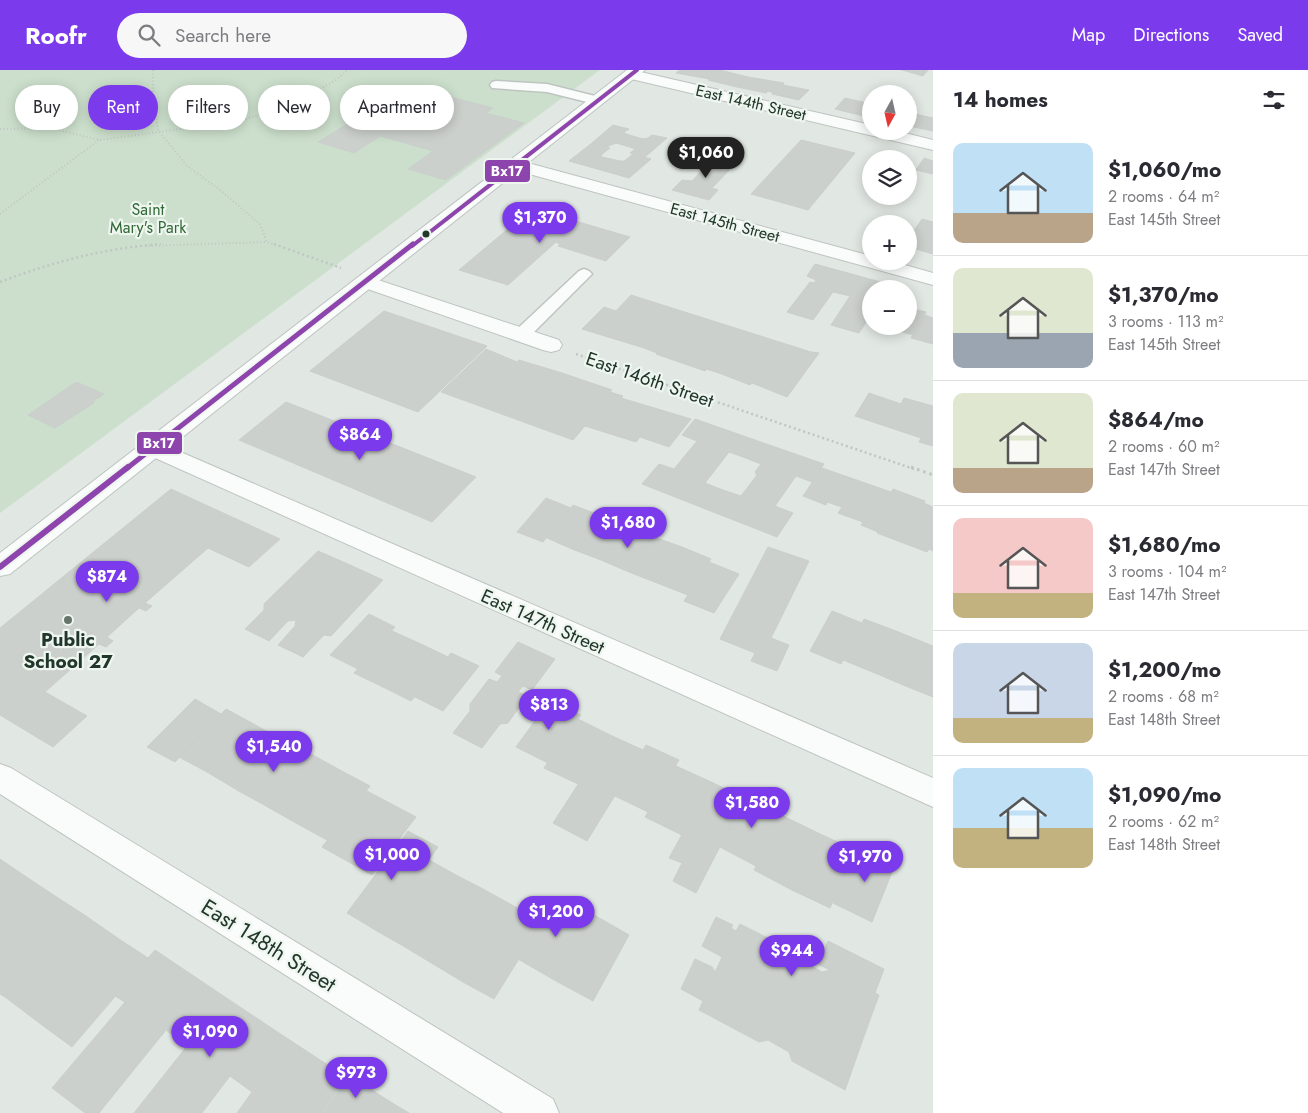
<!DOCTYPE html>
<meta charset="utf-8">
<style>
:root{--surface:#fff;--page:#f7f7f7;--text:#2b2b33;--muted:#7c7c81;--line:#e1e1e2;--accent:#7c3aed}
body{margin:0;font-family:Jost,sans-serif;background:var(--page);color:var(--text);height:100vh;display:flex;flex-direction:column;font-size:19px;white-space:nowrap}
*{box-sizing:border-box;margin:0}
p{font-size:16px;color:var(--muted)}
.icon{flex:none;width:28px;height:28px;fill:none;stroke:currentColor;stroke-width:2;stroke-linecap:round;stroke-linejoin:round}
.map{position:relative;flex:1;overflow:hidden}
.details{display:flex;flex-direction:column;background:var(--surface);width:375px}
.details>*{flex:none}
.banner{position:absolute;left:15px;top:15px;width:475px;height:45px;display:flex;gap:10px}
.needle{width:32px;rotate:188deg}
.fabs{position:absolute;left:862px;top:15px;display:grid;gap:10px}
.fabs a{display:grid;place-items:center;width:55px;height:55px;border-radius:50%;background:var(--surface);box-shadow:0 2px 12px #0003;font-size:25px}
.price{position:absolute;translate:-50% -42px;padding:0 11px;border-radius:18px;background:var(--accent);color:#fff;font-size:16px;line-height:32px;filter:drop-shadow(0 1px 2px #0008)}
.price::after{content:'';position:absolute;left:50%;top:30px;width:15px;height:11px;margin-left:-8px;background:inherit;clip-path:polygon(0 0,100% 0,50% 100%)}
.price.on{background:#222;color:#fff}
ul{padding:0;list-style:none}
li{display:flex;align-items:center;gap:15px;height:125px;padding:0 20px}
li+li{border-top:1px solid var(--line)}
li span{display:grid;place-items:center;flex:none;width:140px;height:100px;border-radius:10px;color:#555}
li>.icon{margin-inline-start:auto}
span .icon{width:60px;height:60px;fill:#fffc;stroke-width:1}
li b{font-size:21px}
h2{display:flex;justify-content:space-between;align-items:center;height:60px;padding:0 20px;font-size:21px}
.tag{padding:0 18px;border-radius:22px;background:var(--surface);box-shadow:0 2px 12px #0003;font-size:18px;line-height:45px}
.tag.on{background:var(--accent);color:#fff}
header{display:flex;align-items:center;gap:30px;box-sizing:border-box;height:70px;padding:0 25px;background:var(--accent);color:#fff}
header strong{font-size:24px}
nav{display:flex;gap:28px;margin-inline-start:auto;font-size:18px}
.search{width:350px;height:45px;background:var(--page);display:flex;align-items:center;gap:12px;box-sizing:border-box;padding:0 18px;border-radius:28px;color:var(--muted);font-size:19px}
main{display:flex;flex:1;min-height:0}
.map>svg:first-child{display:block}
</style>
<header>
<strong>Roofr</strong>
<div class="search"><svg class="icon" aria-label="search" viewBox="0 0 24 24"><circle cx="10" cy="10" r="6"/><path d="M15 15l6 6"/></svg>Search here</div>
<nav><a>Map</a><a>Directions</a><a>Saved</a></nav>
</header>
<main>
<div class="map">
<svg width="933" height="1043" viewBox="0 0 933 1043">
<rect width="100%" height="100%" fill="#e1e7e3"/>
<path fill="#ccdfcc" d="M0,0H600L0,443Z"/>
<path fill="#ccd0cd" stroke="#cacfcc" d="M680,0H720L748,7L737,17L708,10L710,9L676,3Z
M902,0H928L923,6Z
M748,7L784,13L783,15L809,20L799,30L772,24L774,23L768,21L766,23L737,17Z
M401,21L436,30L443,25L493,38L486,43L524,53L446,110L408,99L433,81L380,66L354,83L318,72Z
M845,28L871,34V44L868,47L835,39Z
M915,44L933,48V61L909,56V51Z
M613,55L629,59L624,62L626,64L643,69L648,68L652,65L667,68L645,87L630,83L635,79L633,78L616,73L606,77L592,73Z
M801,70L855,83L808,140L751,124Z
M592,73L610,78L601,85L602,87L620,91H624L633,84L651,89L629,108L569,91Z
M714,87L737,92L712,118L718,120L709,130L672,120L682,110L692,111Z
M924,88L933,91V104L916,100Z
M539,133L571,143L565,148L630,167L606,191L558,176L560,174L556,172L508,215L459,200Z
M922,149L933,152V184L909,177V168Z
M815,194L899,217L871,219V245L859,263L831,255L850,226L833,222L813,250L787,242L810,212L814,213L816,210L807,206Z
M631,225L811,282L819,283L787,327L752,313L750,315L719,303L706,299L705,301L656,284L657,283L644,278L582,259L604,237L616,241Z
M909,238L926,242L913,265L889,258L909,256Z
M384,241L487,276L418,342L310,301Z
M925,245L933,248V274L911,268Z
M486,279L517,292L519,290L562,303L612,320L610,322L623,326L621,328L691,349L669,377L640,367L636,372L585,356L573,370L441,322Z
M76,312L104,324L92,332L94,333L55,358L28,345Z
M869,323L901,334L904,328L933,336V376L919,372L921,368L855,346Z
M286,332L466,403L476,407L432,452L239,370Z
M695,349L755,370L743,387L729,382L705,413L723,420L708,440L642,414L659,394L674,399L697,371L682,365Z
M755,370L824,394L812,412L796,406L775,436L793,443L777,467L708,440L723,420L741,426L757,405L755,402L761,394L743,387Z
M822,398L891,422L893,419L925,431L924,433L933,437V481L929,479L927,482L877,463L878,462L861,455L863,452L838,443L842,437L827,432L826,435L803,426Z
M171,419L280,469L249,497L208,478L145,533L152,536L146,541L139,538L107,567L113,571L106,577L99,574L45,622L87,646L53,677L0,645V558Z
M546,428L571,438L543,472L517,462Z
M573,435L599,445L572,479L547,468Z
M599,445L627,455L601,490L572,479Z
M627,455L654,467L629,502L601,490Z
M654,467L682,477L657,513L629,502Z
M682,477L711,489L688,525L657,513Z
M768,477L809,491L771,568L789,575L777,601L751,591L755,583L720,569Z
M318,481L350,495L296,550L288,551L269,571L245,559L264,540V534Z
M709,492L739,504L714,543L684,531Z
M350,495L383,510L331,566L324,565L303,587L278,575L295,556L296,550Z
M832,541L862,553L841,594L810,581Z
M369,544L395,557L358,599L330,585Z
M864,549L896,561L875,603L843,590Z
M392,561L421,574L383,617L354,603Z
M896,561L928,574L908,617L875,603Z
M518,572L555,589L532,620L523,616L518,622L527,626L508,653L500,654L482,678L453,663L470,641V634L489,609L497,612L502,606L495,602Z
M421,574L448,587L411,631L383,617Z
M928,574L933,576V627L908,617Z
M451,583L479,596L443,641L415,627Z
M195,629L221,644L175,692L147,677Z
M550,630L581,645L548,693L516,677Z
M226,639L252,653L207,702L179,687Z
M578,649L610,665L578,714L544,698Z
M252,653L282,670L237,720L207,702Z
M610,665L643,680L587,771L553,753Z
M282,670L311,684L266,736L237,720Z
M646,675L679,690L648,742L615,726Z
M311,684L340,700L296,753L266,736Z
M676,696L711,712L682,765L645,747Z
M340,700L370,716L327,770L296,753Z
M711,712L745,728L696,823L673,811L682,793L669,788Z
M367,721L416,747L372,805L322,777Z
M748,723L784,740L756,796L720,777Z
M781,745L818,763L792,820L754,800Z
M408,761L438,777L377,861L347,843Z
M818,763L855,780L830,838L792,820Z
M858,774L896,792L872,852L833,833Z
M0,789L16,800L0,816Z
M429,790L456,805L405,877L377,861Z
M16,800L49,822L0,872V816Z
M456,805L483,819L433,894L405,877Z
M483,819L512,835L463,912L433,894Z
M49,822L83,844L5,927L0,924V872Z
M557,826L594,845L556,911L518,889Z
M512,835L542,852L494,929L463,912Z
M83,844L119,869L42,955L5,927Z
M594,845L629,865L593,931L556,911Z
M716,847L733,855L731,858L736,861L740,854L800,884L802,891L822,902L830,900L879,925L863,969L719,894L722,887L702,876Z
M119,869L148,888L72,977L42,955Z
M828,871L884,899L875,923L818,894Z
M155,880L216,921L177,968L166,960L99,1043H85L52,1018L125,932L115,926Z
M695,889L712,897L715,902L719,894L863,969L845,1020L792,991L789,982L768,970L759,972L699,940L703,931L681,919Z
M216,921L279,963L241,1014L230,1006L202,1043H134L187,976L177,968Z
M279,963L346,1007L322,1043H237L252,1022L241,1014Z
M349,1005L389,1031L381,1043H323Z
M389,1031L409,1043H381Z"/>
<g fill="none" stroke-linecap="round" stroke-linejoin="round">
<g stroke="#bec4c0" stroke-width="3">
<path id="service" d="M496,11L547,14L603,28L605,31L599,35L547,22L492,18L490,15L492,12Z
M584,199L589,201L592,204L527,269H515L513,265L515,261L579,201Z"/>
</g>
<g stroke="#bec4c0" stroke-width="2">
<path id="minor" d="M632,0L871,55V61H897L933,70V80L627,8L624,5L627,2Z
M517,90L871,186V191H891L933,203V215L511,99L508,95L511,91Z
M366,206L559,270L562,275L559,280L551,282L543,280L359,216L356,212L359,208Z
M153,370L933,708V737L144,383L141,378L144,373Z
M0,694L11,698L553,1029L559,1043H503L0,724Z"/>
</g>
<g stroke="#bec4c0" stroke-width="2">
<path id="tertiary" d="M627,0H645L10,504L0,506V483Z"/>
</g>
<path stroke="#bfc7c2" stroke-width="2" stroke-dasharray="1 2.5" stroke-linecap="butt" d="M153,0V24L158,60L187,96L220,120L260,154L267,172L278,176
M0,59L49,58L100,70L239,51L273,41L300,30L336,10L347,0
M0,144L99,70
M145,176L267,172"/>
<path stroke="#bfc7c2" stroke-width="2.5" stroke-dasharray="2 3" stroke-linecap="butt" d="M274,174L341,198
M0,212C56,191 101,179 161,174
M576,284L914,399"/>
<path stroke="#bfc7c2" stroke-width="3" stroke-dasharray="2.5 4" stroke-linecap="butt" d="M911,397L933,405"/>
<use href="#service" fill="#fafbfb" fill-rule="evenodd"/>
<use href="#minor" fill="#fafbfb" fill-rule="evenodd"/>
<use href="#tertiary" fill="#fafbfb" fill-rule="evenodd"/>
<g stroke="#eff6f0" stroke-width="6">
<path id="bus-1-far2" d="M412,176L637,0"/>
</g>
<g stroke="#eff6f0" stroke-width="8">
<path id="bus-1-far1" d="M126,399L413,174"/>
</g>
<g stroke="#eff6f0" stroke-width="10">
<path id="bus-1" d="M0,497L128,397"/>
</g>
<use href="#bus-1-far2" stroke="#8e44ad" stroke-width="4"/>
<use href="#bus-1-far1" stroke="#8e44ad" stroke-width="5"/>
<use href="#bus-1" stroke="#8e44ad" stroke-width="6"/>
</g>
<circle fill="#22372b" stroke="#eff6f0" stroke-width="2" cx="426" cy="164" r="4.5"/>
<circle fill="#65756b" stroke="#eff6f0" stroke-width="2" cx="68" cy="550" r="5"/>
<g text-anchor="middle" stroke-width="4.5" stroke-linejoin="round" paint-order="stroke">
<g font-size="16" fill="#22372b" stroke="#eff6f0">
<text transform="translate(751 32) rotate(13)" y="6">East 144th Street</text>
<text transform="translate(725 152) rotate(15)" y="6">East 145th Street</text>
</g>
<g font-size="16" fill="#306936" stroke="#eff6f0">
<text x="148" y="145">Saint<tspan x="148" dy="18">Mary's Park</tspan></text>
</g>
<g font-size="19" fill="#22372b" stroke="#eff6f0">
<text transform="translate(650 309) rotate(19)" y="7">East 146th Street</text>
<text transform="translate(543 551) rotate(24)" y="7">East 147th Street</text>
</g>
<g font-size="19" font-weight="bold" fill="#22372b" stroke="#eff6f0">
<text x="68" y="576">Public<tspan x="68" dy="22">School 27</tspan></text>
</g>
<g font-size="22" fill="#22372b" stroke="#eff6f0">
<text transform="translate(269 875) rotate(32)" y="8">East 148th Street</text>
</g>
</g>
<g stroke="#eff6f0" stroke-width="2">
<rect x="484" y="89" width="47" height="24" rx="5" fill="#8e44ad"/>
<rect x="136" y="361" width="47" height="24" rx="5" fill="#8e44ad"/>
</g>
<g font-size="14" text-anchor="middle" font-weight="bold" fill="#fff">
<text x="507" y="106">Bx17</text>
<text x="159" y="378">Bx17</text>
</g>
</svg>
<div class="fabs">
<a><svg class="needle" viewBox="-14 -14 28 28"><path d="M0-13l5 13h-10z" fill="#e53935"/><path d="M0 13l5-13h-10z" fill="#7c7c81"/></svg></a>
<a><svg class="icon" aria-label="layers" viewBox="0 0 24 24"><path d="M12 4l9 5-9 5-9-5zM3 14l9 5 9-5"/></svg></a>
<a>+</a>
<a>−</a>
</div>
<b class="price on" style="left:706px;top:109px">$1,060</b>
<b class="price" style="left:540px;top:174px">$1,370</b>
<b class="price" style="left:360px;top:391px">$864</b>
<b class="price" style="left:628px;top:479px">$1,680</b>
<b class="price" style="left:107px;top:533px">$874</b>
<b class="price" style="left:549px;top:661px">$813</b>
<b class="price" style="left:274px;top:703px">$1,540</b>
<b class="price" style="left:752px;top:759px">$1,580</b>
<b class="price" style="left:392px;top:811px">$1,000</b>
<b class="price" style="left:865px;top:813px">$1,970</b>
<b class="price" style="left:556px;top:868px">$1,200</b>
<b class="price" style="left:792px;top:907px">$944</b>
<b class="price" style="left:210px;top:988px">$1,090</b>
<b class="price" style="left:356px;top:1029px">$973</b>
<div class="banner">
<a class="tag">Buy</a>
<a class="tag on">Rent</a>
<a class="tag">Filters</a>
<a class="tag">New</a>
<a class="tag">Apartment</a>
</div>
</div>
<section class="details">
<h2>14 homes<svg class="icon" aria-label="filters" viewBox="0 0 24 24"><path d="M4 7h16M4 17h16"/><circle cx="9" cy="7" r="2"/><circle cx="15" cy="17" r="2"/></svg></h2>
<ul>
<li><span style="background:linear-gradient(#bfe0f5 70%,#b9a48a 0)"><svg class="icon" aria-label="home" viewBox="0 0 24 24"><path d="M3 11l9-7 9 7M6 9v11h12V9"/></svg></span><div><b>$1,060/mo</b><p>2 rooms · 64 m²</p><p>East 145th Street</p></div></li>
<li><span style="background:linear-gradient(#dfe7d0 65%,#9aa5b1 0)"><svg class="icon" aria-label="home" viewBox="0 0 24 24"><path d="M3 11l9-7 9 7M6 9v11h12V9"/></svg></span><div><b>$1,370/mo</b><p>3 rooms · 113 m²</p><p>East 145th Street</p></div></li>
<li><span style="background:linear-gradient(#dfe7d0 75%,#b9a48a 0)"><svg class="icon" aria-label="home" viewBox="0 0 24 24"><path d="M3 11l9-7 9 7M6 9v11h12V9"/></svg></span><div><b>$864/mo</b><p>2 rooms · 60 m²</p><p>East 147th Street</p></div></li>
<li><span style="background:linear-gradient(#f6c9c9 75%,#c2b280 0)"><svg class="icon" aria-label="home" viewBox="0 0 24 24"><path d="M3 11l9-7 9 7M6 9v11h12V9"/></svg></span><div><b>$1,680/mo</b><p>3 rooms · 104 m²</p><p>East 147th Street</p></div></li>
<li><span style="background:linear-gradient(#c9d6e8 75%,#c2b280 0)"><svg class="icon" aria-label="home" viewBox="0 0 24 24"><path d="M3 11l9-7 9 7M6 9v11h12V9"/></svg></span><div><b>$1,200/mo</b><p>2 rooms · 68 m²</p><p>East 148th Street</p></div></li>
<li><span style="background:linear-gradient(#bfe0f5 60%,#c2b280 0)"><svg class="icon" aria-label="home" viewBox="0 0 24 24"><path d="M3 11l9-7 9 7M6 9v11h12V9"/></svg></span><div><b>$1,090/mo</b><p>2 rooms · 62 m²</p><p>East 148th Street</p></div></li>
</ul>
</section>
</main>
